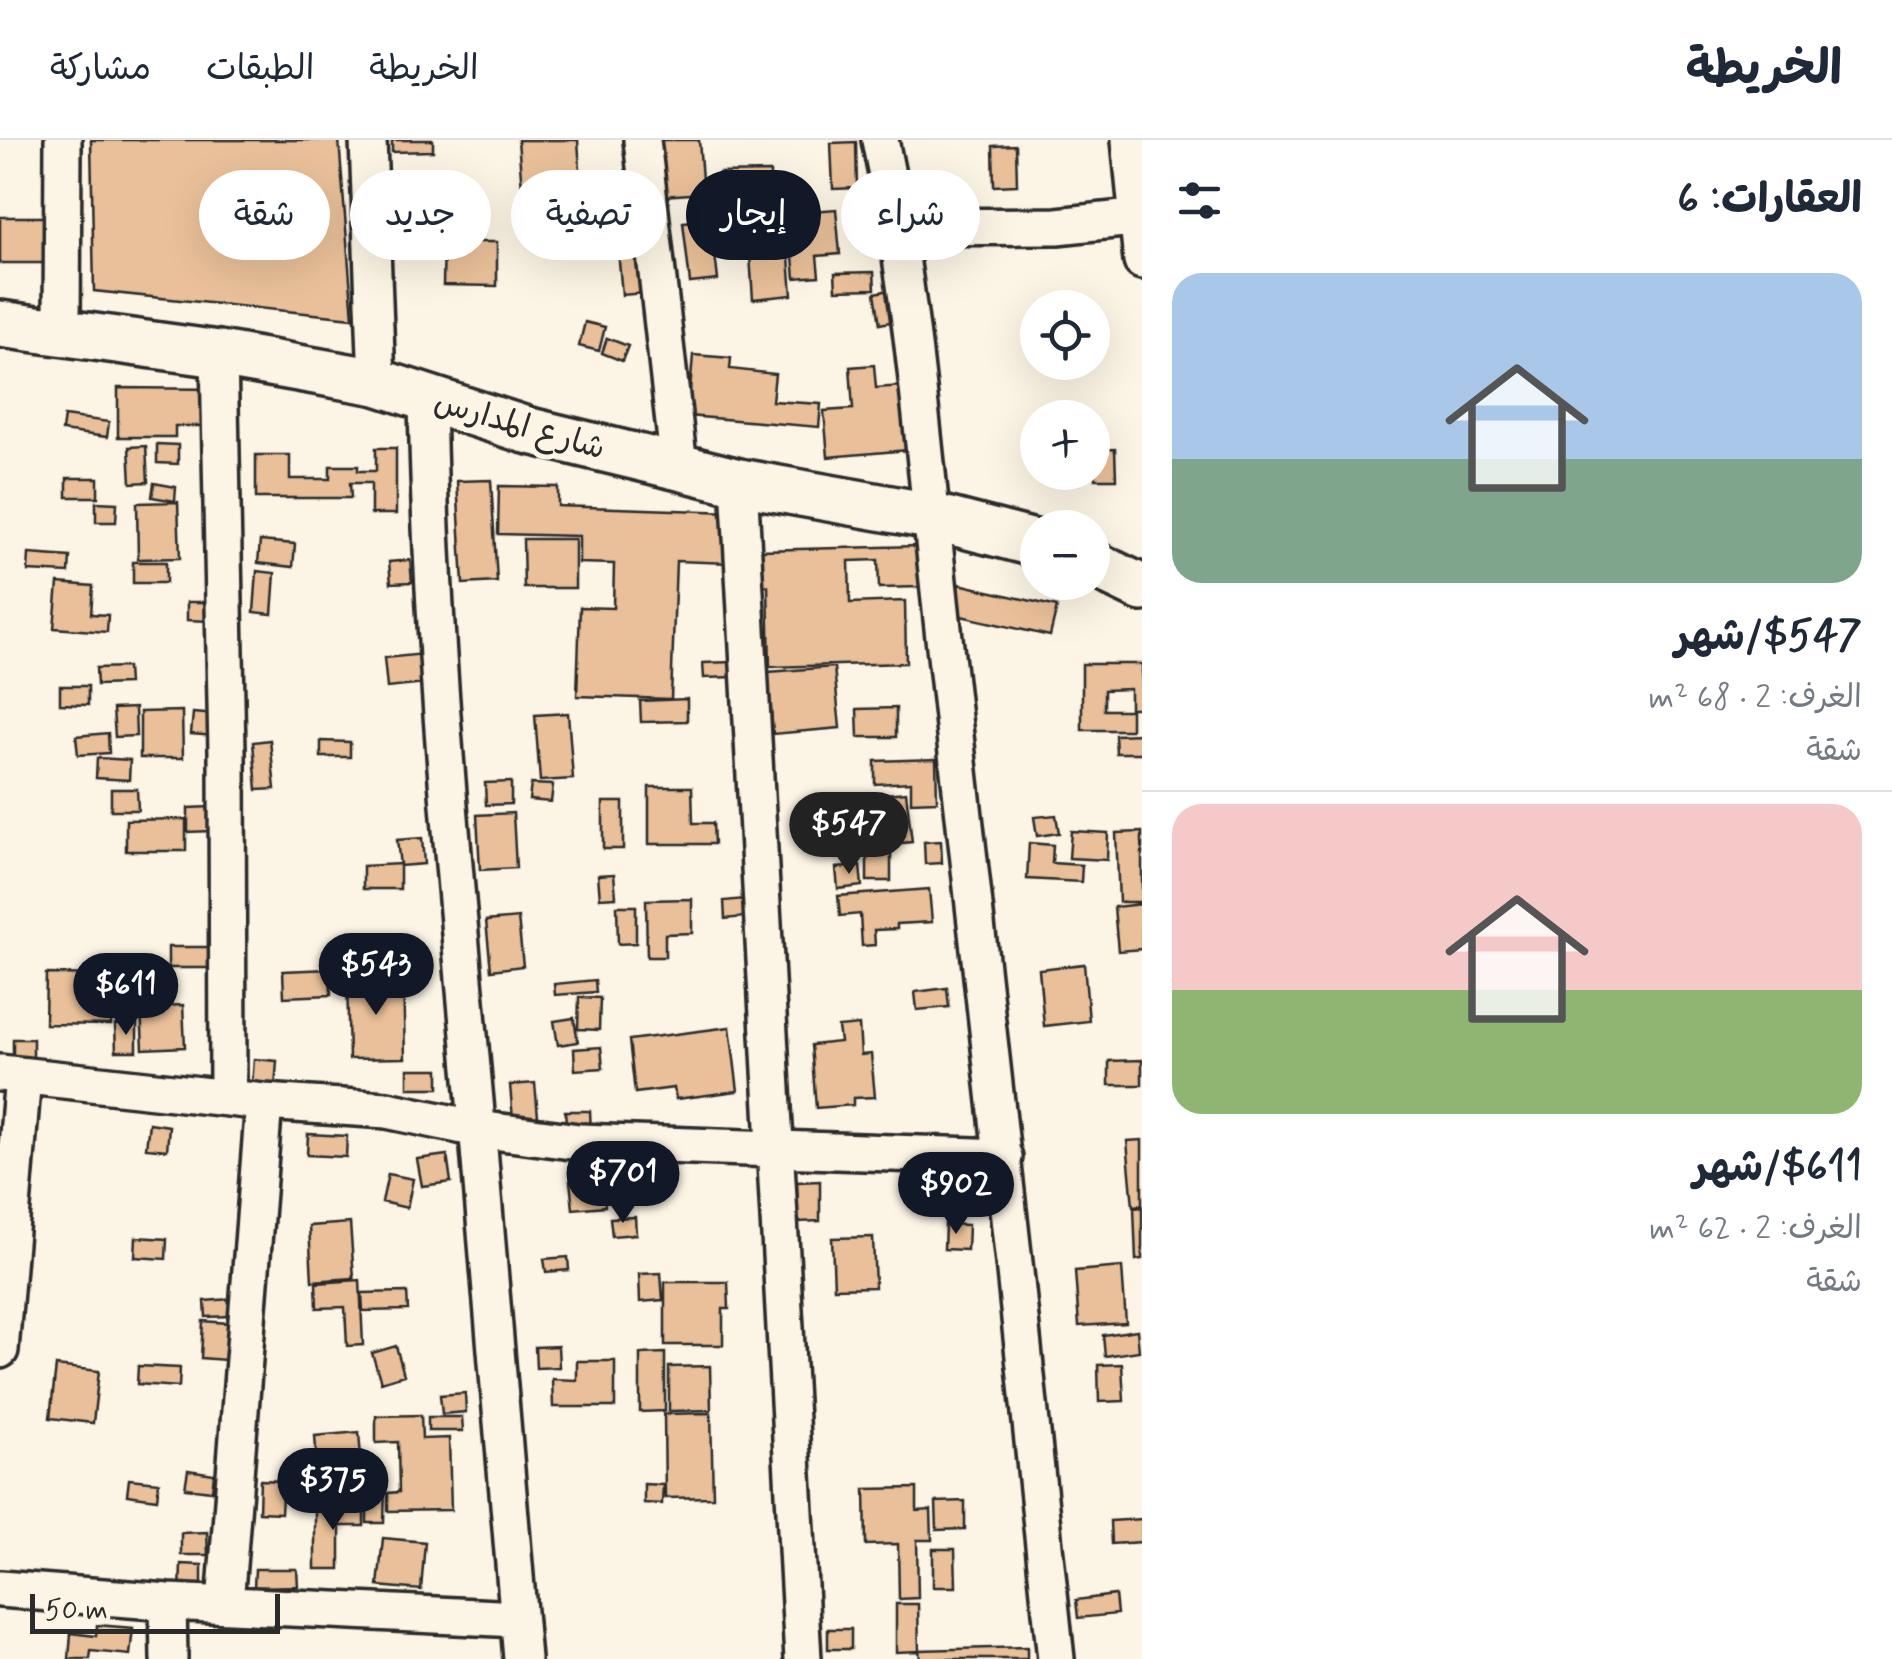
<!DOCTYPE html>
<html lang="ar">
<meta charset="utf-8">
<style>
:root{--surface:#fff;--page:#f6f6f7;--text:#1f2937;--muted:#747a83;--line:#e0e1e3;--accent:#111827}
body{margin:0;font-family:Mynerve,"Playpen Sans Arabic",sans-serif;background:var(--page);color:var(--text);direction:rtl;height:100vh;display:flex;flex-direction:column;font-size:38px;white-space:nowrap}
*{box-sizing:border-box;margin:0}
p{font-size:32px;color:var(--muted)}
.icon{flex:none;width:55px;height:55px;fill:none;stroke:currentColor;stroke-width:2;stroke-linecap:round;stroke-linejoin:round}
.map{position:relative;flex:1;overflow:hidden;direction:ltr}
.drawer{display:flex;flex-direction:column;background:var(--surface);width:750px}
.drawer>*{flex:none}
.top-card{position:absolute;left:30px;top:30px;width:950px;height:90px;direction:rtl;display:flex;gap:20px}
.controls{position:absolute;left:1020px;top:150px;display:grid;gap:20px}
.controls a{display:grid;place-items:center;width:90px;height:90px;border-radius:50%;background:var(--surface);box-shadow:0 10px 40px #0002;font-size:50px}
.scale{position:absolute;left:30px;bottom:25px;width:250px;box-sizing:border-box;padding-left:10px;border:5px solid #2b2b2b;border-top:0;font-size:28px;line-height:35px;white-space:nowrap;color:#2b2b2b;-webkit-text-stroke:8px #fcf5e5;paint-order:stroke}
.price{position:absolute;translate:-50% -85px;padding:0 22px;border-radius:35px;background:var(--accent);color:#fff;font-size:32px;line-height:65px;filter:drop-shadow(0 2px 5px #0008)}
.price::after{content:'';position:absolute;left:50%;top:60px;width:30px;height:22px;margin-left:-15px;background:inherit;clip-path:polygon(0 0,100% 0,50% 100%)}
.price.current{background:#222;color:#fff}
ul{padding:0;list-style:none}
li{display:grid;align-content:center;gap:20px;height:530px;padding:0 30px}
li+li{border-top:2px solid var(--line)}
li span{display:grid;place-items:center;height:310px;border-radius:30px;color:#555}
li>.icon{margin-inline-start:auto}
span .icon{width:180px;height:180px;fill:#fffc;stroke-width:1}
li b{font-size:42px}
h2{display:flex;justify-content:space-between;align-items:center;height:120px;padding:0 30px;font-size:42px}
.pill{padding:0 35px;border-radius:45px;background:var(--surface);box-shadow:0 10px 40px #0002;font-size:35px;line-height:90px}
.pill.current{background:var(--accent);color:#fff}
header{display:flex;align-items:center;gap:60px;box-sizing:border-box;height:140px;padding:0 50px;background:var(--surface);border-bottom:2px solid var(--line)}
header strong{font-size:48px}
nav{display:flex;gap:55px;margin-inline-start:auto;font-size:35px}
main{display:flex;flex:1;min-height:0}
.map>svg:first-child{display:block}
</style>
<header>
<strong>الخريطة</strong>
<nav><a>الخريطة</a><a>الطبقات</a><a>مشاركة</a></nav>
</header>
<main>
<section class="drawer">
<h2>العقارات: 6<svg class="icon" aria-label="filters" viewBox="0 0 24 24"><path d="M4 7h16M4 17h16"/><circle cx="9" cy="7" r="2"/><circle cx="15" cy="17" r="2"/></svg></h2>
<ul>
<li><span style="background:linear-gradient(#a9c7e8 60%,#7fa58c 0)"><svg class="icon" aria-label="home" viewBox="0 0 24 24"><path d="M3 11l9-7 9 7M6 9v11h12V9"/></svg></span><div><b>$547/شهر</b><p>الغرف: 2 · 68 m²</p><p>شقة</p></div></li>
<li><span style="background:linear-gradient(#f6c9c9 60%,#8fb573 0)"><svg class="icon" aria-label="home" viewBox="0 0 24 24"><path d="M3 11l9-7 9 7M6 9v11h12V9"/></svg></span><div><b>$611/شهر</b><p>الغرف: 2 · 62 m²</p><p>شقة</p></div></li>
</ul>
</section>
<div class="map">
<svg width="1142" height="1519" viewBox="0 0 1142 1519">
<rect width="100%" height="100%" fill="#fcf5e5"/>
<filter id="ink" filterUnits="userSpaceOnUse"><feTurbulence type="fractalNoise" baseFrequency=".01" numOctaves="2"/><feDisplacementMap in="SourceGraphic" scale="20" xChannelSelector="R" yChannelSelector="G"/><feConvolveMatrix kernelMatrix="1 2 1 2 8 2 1 2 1" color-interpolation-filters="sRGB"/></filter>
<g filter="url(#ink)">
<path fill="#e9c099" stroke="#2b2b2b" stroke-width="2.5" d="M91,0H339L353,178L94,151Z
M392,0H433V11L392,12Z
M518,0H578L581,45L522,49Z
M658,0H699L703,53L663,56Z
M856,2L857,48L833,49L831,3Z
M1016,5L1017,45L994,46L993,6Z
M770,32V54L719,55V33Z
M542,49H610V99L581,100V82H542Z
M784,55L792,155L753,159L746,58Z
M403,60L437,63L434,102L400,99Z
M836,69L840,114L817,116L819,136L795,138L789,73Z
M0,77H47L48,123H0Z
M711,79L718,140L690,143L683,82Z
M651,96L656,152L622,155L617,99Z
M444,102H497V146L443,145Z
M874,132L875,149L836,150L835,133Z
M895,149L900,180L880,184L875,153Z
M585,182L605,187L599,211L579,206Z
M607,198L628,206L622,221L602,213Z
M693,215L731,218L730,229L775,234L772,261L821,264L819,287L688,276Z
M874,225L876,248L903,246L908,310L828,317L824,271L853,269L850,227Z
M118,248L222,249V286H175V297H118Z
M64,276L109,282L107,297L62,291Z
M157,304L178,305V324L157,323Z
M146,306L148,342L131,343L129,307Z
M376,308H396V374H371V343H350L351,358H256V315H290V339H330V326H358V331H376Z
M1115,309L1116,339H1095L1094,310Z
M67,338H98V357H67Z
M491,340L497,442L463,444L457,341Z
M154,343L176,347L175,361L152,357Z
M499,346L558,347V366L732,372L731,423L676,421L671,559L577,556L580,467L613,468L614,424L579,423V396L498,394Z
M96,362L117,363L116,382H96Z
M178,362L180,418L138,419L137,363Z
M523,399H575V448H524Z
M260,401L295,404L293,427L258,423Z
M918,406L920,447L879,448L878,420L849,421L850,463L905,461L906,523L770,527L768,446H761L760,410Z
M29,414L70,417L69,433L28,431Z
M410,420L412,442L391,443L389,422Z
M133,422H166V443H133Z
M257,431L275,433L272,474L254,472Z
M58,443L93,446L91,474L108,475L107,492L54,488Z
M959,444L1057,467L1050,496L952,474Z
M187,462H210V481L187,480Z
M424,514L427,544L387,548L384,518Z
M733,522L734,537L704,538L703,523Z
M1082,524H1142V568H1130V549L1104,550V570H1131V590H1082Z
M127,527L128,544L97,545L96,528Z
M834,527L840,588L773,594L768,532Z
M60,546H88V565L60,564Z
M687,559V581L641,582L640,561Z
M135,568L136,596L115,597L113,569Z
M896,568V597H858L857,569Z
M182,571L183,618H140V572Z
M193,573L217,575L215,596L191,594Z
M568,573L573,639L540,641L535,575Z
M108,593L109,613L78,615L76,596Z
M1142,594V613H1116L1115,595Z
M270,600L275,649L257,650L253,602Z
M321,601L350,602V617H321Z
M97,618L130,620L129,640L96,638Z
M936,619L937,661L911,662V642L875,644V621Z
M511,642V664L486,665L485,643Z
M531,644L553,645L551,662L529,660Z
M649,647H692L693,683H713L714,704H649Z
M111,649H137L138,670H111Z
M906,652L912,702L869,706L864,656Z
M603,662H623V709H603Z
M211,667V691L188,692V668Z
M513,673L516,728L480,730L477,675Z
M1056,675L1059,693L1037,696L1034,677Z
M186,679V711H126V680Z
M1071,691L1108,693L1107,720L1069,718Z
M1142,692V762H1119L1116,693Z
M422,698L424,724L400,726L397,700Z
M941,701L942,723L925,724L924,702Z
M1029,703L1053,705L1052,723L1082,725L1081,742L1027,739Z
M867,714H891V741H867Z
M400,724V749H363V726Z
M860,726L862,746L838,749L836,728Z
M614,734L616,757L600,758L598,735Z
M929,749L932,782L897,784V789L874,790L875,805L862,806L860,774L840,776L838,756Z
M692,759V793L665,794V817H647L646,760Z
M744,759L745,777L725,779L724,761Z
M1142,764V809L1118,811L1114,767Z
M617,766H636V803L618,804Z
M518,778L523,826L491,830L486,781Z
M168,807H210V828H168Z
M1084,824L1089,881L1044,886L1039,829Z
M330,829L331,855L284,857L283,831Z
M46,834L112,835L111,885L45,884Z
M403,836L405,918L349,919L347,838Z
M595,840L596,852L555,855L554,844Z
M947,848L949,867L917,870L915,852Z
M579,857L600,858L599,890L578,889Z
M183,865L185,907L143,909L141,867Z
M574,878L578,902L558,905L554,881Z
M137,884V911H116L115,885Z
M859,885L861,915L871,914L875,957L853,958V965L816,968L811,905L840,902L838,887Z
M730,887L738,951L676,959L674,948L635,953L629,900Z
M13,899H33V927L13,926Z
M601,907L603,928L575,930L574,909Z
M254,919L277,921L275,948L252,946Z
M1142,920V945H1109V921Z
M408,929H439V948H408Z
M535,943L539,988L514,991L510,945Z
M565,971H590L591,992L567,993Z
M149,983L169,986L167,1010L146,1008Z
M308,994L347,996L346,1017L307,1015Z
M1142,1000V1065L1133,1066L1127,1001Z
M447,1015L451,1042L422,1046L417,1019Z
M388,1034L413,1039L407,1068L382,1062Z
M603,1038L605,1066L573,1069L570,1041Z
M820,1041V1081L798,1082L797,1042Z
M1142,1067V1119L1136,1120L1134,1068Z
M635,1077L636,1094L612,1096L610,1078Z
M350,1083L354,1138L312,1141L309,1086Z
M945,1084L968,1085L967,1110L944,1109Z
M136,1097L167,1099L166,1119L135,1117Z
M873,1097L875,1147L834,1148L832,1098Z
M568,1117L569,1130L546,1132L544,1119Z
M1122,1127L1126,1183L1079,1186L1075,1131Z
M661,1133L663,1160L640,1162L639,1134Z
M360,1140L363,1205L347,1206L345,1167L317,1168L316,1143Z
M665,1142H728L729,1169H723V1205H665Z
M407,1152L408,1170L363,1171L362,1153Z
M230,1159L231,1176L206,1177L205,1161Z
M203,1181L228,1183L225,1220L201,1218Z
M1137,1190L1139,1211L1105,1216L1103,1195Z
M396,1206L404,1235L381,1242L372,1213Z
M558,1206L559,1227L536,1228L535,1207Z
M665,1213V1271L640,1272V1214Z
M577,1221H615V1267H553L552,1239L577,1240Z
M1122,1224L1124,1261L1099,1262L1098,1225Z
M56,1226L99,1231L93,1283L50,1278Z
M138,1226L180,1228L179,1247L137,1244Z
M710,1226L711,1270L669,1271V1227Z
M465,1253L466,1272L442,1274L440,1255Z
M711,1273L713,1357L665,1358L664,1274Z
M421,1275L422,1299L449,1298L451,1370L388,1371V1353L399,1352L398,1302L376,1303V1276Z
M428,1277H462L463,1291H428Z
M359,1292L363,1345L319,1349L315,1296Z
M188,1330L214,1334L212,1351L185,1348Z
M129,1339L159,1342L157,1359L127,1355Z
M260,1340L283,1341L281,1373L259,1372Z
M644,1344L663,1345L662,1364L644,1363Z
M367,1346H385L384,1383H367Z
M917,1348V1371L931,1370L932,1400H917L918,1458L899,1459L898,1404L866,1405L865,1349Z
M323,1349L352,1350L351,1363L323,1362Z
M965,1361V1389L937,1390L936,1362Z
M315,1367H364V1386H340V1429H315Z
M1142,1379V1402L1111,1404L1110,1381Z
M207,1392L208,1415H181V1393Z
M383,1398L425,1402L421,1450L378,1446Z
M933,1409H955L956,1447H933Z
M181,1424L202,1425V1454L180,1453Z
M255,1429H297L298,1446L254,1447Z
M1115,1455L1117,1474L1078,1478L1076,1460Z
M896,1464H918L919,1511L896,1512Z
M97,1485L133,1488L130,1515L91,1511L90,1519H69L71,1493L96,1496Z
M828,1489H851V1509H828Z
M1027,1507V1519H920L919,1510Z"/>
<g fill="none" stroke-linecap="round" stroke-linejoin="round">
<g stroke="#2b2b2b" stroke-width="42">
<path id="minor" d="M368,0L377,242
M642,0L679,327
M880,0C917,176 927,355 948,533C986,862 1022,1190 1056,1519
M1130,0L1142,121
M898,87L1057,86L1142,77
M62,190L63,0
M219,214L227,612L228,958
M427,259C431,494 454,727 475,961C492,1147 507,1333 522,1519
M739,342L803,1519
M0,933L264,962L387,970L478,989L579,1002L1004,1017
M0,1210L23,936
M0,1449L168,1462L518,1479
M168,1462L169,1519
M225,1464L264,962"/>
</g>
<g stroke="#2b2b2b" stroke-width="52">
<path id="tertiary" d="M0,184L219,214L377,242L526,290L679,327L739,342L930,376L1038,404
M1092,424L1142,448"/>
</g>
<use href="#minor" stroke="#fcf5e5" stroke-width="35"/>
<use href="#tertiary" stroke="#fcf5e5" stroke-width="45"/>
</g>
</g>
<g text-anchor="middle" stroke-width="10" stroke-linejoin="round" paint-order="stroke">
<g font-size="32" fill="#2b2b2b" stroke="#fcf5e5">
<text transform="translate(520 284) rotate(16)" y="11">شارع المدارس</text>
</g>
</g>
</svg>
<div class="controls">
<a><svg class="icon" aria-label="locate" viewBox="0 0 24 24"><circle cx="12" cy="12" r="6"/><path d="M12 2v4M12 18v4M2 12h4M18 12h4"/></svg></a>
<a>+</a>
<a>−</a>
</div>
<div class="scale">50 m</div>
<b class="price current" style="left:849px;top:737px">$547</b>
<b class="price" style="left:376px;top:878px">$543</b>
<b class="price" style="left:126px;top:898px">$611</b>
<b class="price" style="left:623px;top:1086px">$701</b>
<b class="price" style="left:956px;top:1097px">$902</b>
<b class="price" style="left:333px;top:1393px">$375</b>
<div class="top-card">
<a class="pill">شراء</a>
<a class="pill current">إيجار</a>
<a class="pill">تصفية</a>
<a class="pill">جديد</a>
<a class="pill">شقة</a>
</div>
</div>
</main>
